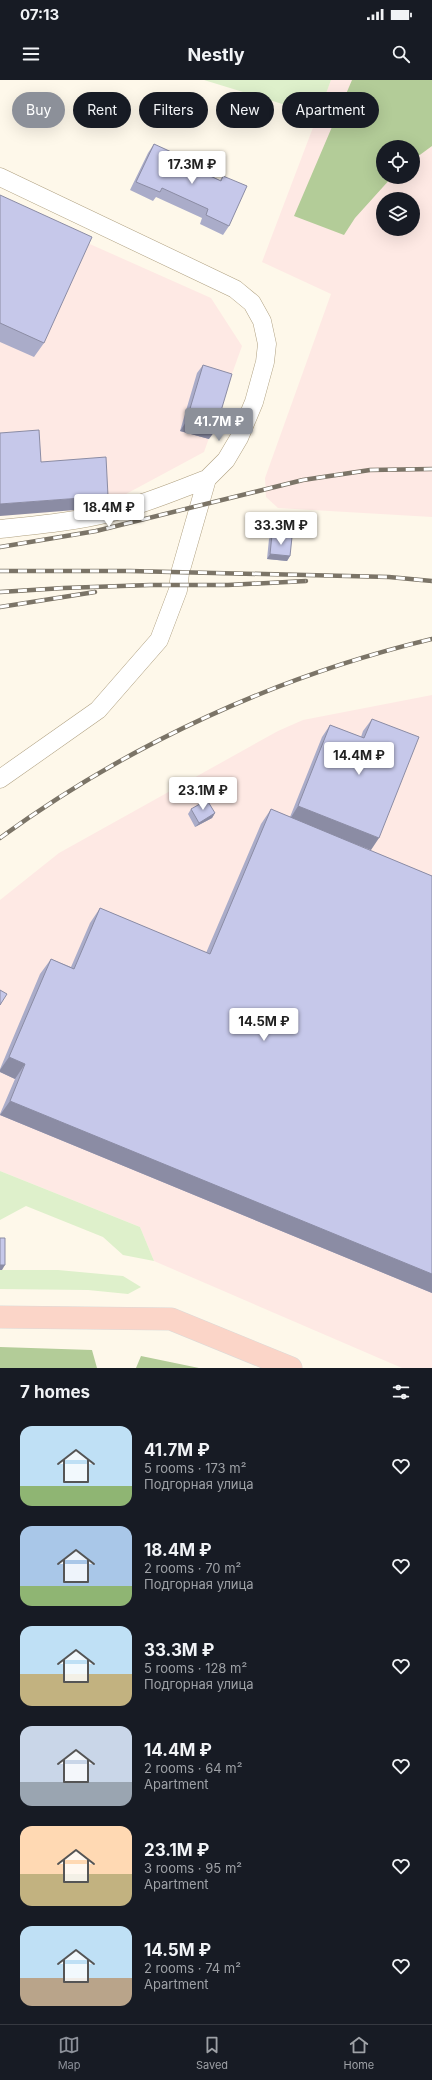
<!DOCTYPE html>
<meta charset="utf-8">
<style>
:root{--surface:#171b24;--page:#242831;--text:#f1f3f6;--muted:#9ea1a6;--line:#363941;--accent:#8c9099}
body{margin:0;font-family:Inter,sans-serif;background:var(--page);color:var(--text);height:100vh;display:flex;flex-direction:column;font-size:15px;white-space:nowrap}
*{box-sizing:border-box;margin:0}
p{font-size:13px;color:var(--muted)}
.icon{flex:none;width:22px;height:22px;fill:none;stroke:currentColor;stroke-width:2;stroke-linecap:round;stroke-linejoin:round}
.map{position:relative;height:1288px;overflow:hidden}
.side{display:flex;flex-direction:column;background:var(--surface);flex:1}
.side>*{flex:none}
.hud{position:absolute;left:12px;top:12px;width:408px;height:36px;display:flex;gap:8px}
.controls{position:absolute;left:376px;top:60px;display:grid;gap:8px}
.controls a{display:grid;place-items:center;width:44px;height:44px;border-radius:50%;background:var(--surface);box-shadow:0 4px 16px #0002;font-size:20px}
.price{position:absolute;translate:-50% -34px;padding:0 9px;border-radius:4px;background:#fff;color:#222;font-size:13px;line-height:26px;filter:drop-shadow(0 1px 2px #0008)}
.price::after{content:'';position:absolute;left:50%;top:24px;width:12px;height:9px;margin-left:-6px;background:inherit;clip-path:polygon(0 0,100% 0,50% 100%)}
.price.selected{background:var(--accent);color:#fff}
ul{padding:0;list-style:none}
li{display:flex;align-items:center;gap:12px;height:100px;padding:0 20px}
li span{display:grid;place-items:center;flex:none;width:112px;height:80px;border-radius:12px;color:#555}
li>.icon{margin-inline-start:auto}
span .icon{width:48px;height:48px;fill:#fffc;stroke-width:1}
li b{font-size:17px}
h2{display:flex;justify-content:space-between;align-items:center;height:48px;padding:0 20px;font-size:17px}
.chip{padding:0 14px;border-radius:18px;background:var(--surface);box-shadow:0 4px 16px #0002;font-size:14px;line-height:36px}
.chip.selected{background:var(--accent);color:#fff}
.status{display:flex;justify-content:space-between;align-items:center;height:28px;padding:0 20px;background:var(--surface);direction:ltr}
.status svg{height:11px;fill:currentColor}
header{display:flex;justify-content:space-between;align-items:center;height:52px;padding:0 20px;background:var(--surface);font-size:18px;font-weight:700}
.menu{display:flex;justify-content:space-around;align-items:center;height:56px;border-top:1px solid var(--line);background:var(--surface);font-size:11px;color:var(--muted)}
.menu a{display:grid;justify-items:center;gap:2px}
.menu .selected{color:var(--accent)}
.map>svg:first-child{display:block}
</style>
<div class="status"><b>07:13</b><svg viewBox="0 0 49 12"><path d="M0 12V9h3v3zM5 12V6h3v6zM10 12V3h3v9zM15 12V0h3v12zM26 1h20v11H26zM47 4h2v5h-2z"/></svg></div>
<header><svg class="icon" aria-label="menu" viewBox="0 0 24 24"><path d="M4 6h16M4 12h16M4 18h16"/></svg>Nestly<svg class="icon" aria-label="search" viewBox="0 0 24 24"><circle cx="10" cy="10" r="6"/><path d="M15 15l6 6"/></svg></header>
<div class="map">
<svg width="432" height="1288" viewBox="0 0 432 1288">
<rect width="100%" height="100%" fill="#fef8ea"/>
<path fill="#fee9e4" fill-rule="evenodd" d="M331,0H432V437L278,428L266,417L265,398L331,214L262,182ZM383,67H413V97H383ZM383,119H413V149H383Z
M0,124L211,218L242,266L204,372L100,428L0,436Z
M432,615V1288H402L154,1181L140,1147L0,1091V820L59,773L278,651L303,640Z"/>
<path fill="#def0cb" d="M204,0H331L318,35Z
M0,1091L140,1147L154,1181L123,1175L103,1157L26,1126L0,1140Z
M0,1190H58L123,1196L141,1207L128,1214L88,1210L0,1209Z"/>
<path fill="#b3cc98" d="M352,0H432V66L413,80V67H383V97H392L355,138L344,155L294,136Z
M0,1267L92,1270L97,1288H0Z
M141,1276L199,1288H136Z"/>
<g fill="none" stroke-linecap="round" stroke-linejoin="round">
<g stroke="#afa080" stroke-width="19">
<path id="street" d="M0,97L235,209L252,223L262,241L267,264L265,282L254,322L239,358L226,380L207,399L180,493L178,510L159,560L98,630L0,699
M0,449C37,445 73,442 109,433C143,425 175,411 207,399"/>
</g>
<g stroke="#dcdad8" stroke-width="23">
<path id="primary" d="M0,1237L171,1239L291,1288"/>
</g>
<use href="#street" stroke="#fff" stroke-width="18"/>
<use href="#primary" stroke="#fbd5c8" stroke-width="22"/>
<g stroke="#7b7467" stroke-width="4.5">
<path id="rail" d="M0,467L96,451L303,400L370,390L432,389
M0,491H130L389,497L432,501
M0,512L64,508L150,505H228L306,501
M0,527L95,512
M0,758C129,664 277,596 432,559"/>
</g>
<use href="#rail" stroke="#fff" stroke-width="3" stroke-dasharray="9" stroke-linecap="butt"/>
</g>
<path fill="#aaacc9" d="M154,64L175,80L220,100L223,96L229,146L223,155L200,144L202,138L156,117L153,121L130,110L148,73Z
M0,115L44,263L34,277L0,262Z
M203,285L209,359L180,351L197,293Z
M272,455L290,476L287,481L267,479L269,459Z
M372,639L371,770L342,759L432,796V1213L0,1035V1034L15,999L0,992V989L40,894L51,879L71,887L90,843L100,828L206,873L261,744L271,729L290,737L322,657L330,645L361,657L363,651Z
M191,729L215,733L212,738L195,747L188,734Z"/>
<path fill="#8b8ca4" d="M186,342L215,351L209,359L180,351Z
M108,416L100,428L0,436V424Z
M270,474L290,476L287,481L267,479Z
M298,726L379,758L371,770L290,739Z
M215,733L212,738L195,747L199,743Z
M9,977L25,984L15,999L0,992V990Z
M10,1021L432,1194V1213L0,1035Z
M0,1185H5L2,1190H0Z"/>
<path fill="#c6c8ea" stroke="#8b8ca4" d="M154,64L178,75L175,80L221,101L223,96L247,106L229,146L206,135L208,129L162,108L160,112L136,102Z
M0,115L92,157L44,263L0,243Z
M203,285L232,294L215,351L186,342Z
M39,350L41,382L106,377L108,416L0,424V353Z
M272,455L292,457L290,476L270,474Z
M372,639L419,657L379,758L298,726L330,645L364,658Z
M207,720L215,733L199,743L191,729Z
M271,729L432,796V1194L10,1021L25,984L9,977L51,879L74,889L100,828L210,874Z
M0,910L7,914L0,925Z
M0,1158H5V1185H0Z"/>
</svg>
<div class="controls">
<a><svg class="icon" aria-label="locate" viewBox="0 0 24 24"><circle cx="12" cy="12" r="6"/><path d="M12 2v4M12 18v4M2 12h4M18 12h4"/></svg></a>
<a><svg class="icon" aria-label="layers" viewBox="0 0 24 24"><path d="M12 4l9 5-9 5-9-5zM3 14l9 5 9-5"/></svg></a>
</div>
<b class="price" style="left:192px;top:105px">17.3M ₽</b>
<b class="price selected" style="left:219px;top:362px">41.7M ₽</b>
<b class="price" style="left:109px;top:448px">18.4M ₽</b>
<b class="price" style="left:281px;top:466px">33.3M ₽</b>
<b class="price" style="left:359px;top:696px">14.4M ₽</b>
<b class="price" style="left:203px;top:731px">23.1M ₽</b>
<b class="price" style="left:264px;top:962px">14.5M ₽</b>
<div class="hud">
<a class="chip selected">Buy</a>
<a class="chip">Rent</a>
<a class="chip">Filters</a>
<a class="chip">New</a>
<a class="chip">Apartment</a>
</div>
</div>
<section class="side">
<h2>7 homes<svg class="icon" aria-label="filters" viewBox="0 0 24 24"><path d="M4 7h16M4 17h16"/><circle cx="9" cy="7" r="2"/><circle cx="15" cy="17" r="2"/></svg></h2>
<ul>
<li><span style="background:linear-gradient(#bfe0f5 75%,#8fb573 0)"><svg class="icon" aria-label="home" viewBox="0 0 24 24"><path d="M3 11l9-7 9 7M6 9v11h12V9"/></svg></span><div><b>41.7M ₽</b><p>5 rooms · 173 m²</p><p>Подгорная улица</p></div><svg class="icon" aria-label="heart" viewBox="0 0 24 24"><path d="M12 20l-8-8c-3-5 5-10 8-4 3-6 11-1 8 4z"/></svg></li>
<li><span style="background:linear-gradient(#a9c7e8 75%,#8fb573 0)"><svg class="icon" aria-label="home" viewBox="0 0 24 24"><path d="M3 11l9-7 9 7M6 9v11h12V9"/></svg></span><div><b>18.4M ₽</b><p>2 rooms · 70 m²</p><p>Подгорная улица</p></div><svg class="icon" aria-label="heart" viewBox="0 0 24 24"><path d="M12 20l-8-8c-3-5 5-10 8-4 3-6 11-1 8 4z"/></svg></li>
<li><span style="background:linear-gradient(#bfe0f5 60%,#c2b280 0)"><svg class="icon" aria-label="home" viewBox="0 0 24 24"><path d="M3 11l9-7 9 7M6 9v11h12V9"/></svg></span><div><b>33.3M ₽</b><p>5 rooms · 128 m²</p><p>Подгорная улица</p></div><svg class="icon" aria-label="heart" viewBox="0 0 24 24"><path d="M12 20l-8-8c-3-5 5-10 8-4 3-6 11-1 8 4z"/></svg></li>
<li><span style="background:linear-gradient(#c9d6e8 70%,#9aa5b1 0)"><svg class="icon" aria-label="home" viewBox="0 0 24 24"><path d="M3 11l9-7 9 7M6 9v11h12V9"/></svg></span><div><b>14.4M ₽</b><p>2 rooms · 64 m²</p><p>Apartment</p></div><svg class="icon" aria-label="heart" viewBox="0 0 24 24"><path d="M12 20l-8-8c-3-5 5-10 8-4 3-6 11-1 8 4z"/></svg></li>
<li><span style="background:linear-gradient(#ffd9b3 60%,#c2b280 0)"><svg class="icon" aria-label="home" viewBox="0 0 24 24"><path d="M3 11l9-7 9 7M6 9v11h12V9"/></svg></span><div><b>23.1M ₽</b><p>3 rooms · 95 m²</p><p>Apartment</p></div><svg class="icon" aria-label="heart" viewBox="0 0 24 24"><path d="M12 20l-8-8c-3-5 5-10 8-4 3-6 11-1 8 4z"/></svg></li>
<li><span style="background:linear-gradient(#bfe0f5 65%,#b9a48a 0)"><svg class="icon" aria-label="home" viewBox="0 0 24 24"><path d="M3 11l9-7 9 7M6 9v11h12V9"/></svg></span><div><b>14.5M ₽</b><p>2 rooms · 74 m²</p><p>Apartment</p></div><svg class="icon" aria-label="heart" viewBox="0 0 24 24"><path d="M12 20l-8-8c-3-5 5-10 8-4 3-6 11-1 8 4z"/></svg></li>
</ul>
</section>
<nav class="menu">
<a class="selected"><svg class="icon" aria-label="map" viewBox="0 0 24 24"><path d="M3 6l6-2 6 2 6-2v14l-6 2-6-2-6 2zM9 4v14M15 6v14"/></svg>Map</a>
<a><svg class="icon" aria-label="saved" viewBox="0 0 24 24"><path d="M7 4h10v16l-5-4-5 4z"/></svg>Saved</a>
<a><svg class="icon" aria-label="home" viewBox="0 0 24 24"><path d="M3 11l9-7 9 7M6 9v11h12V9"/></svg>Home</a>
</nav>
